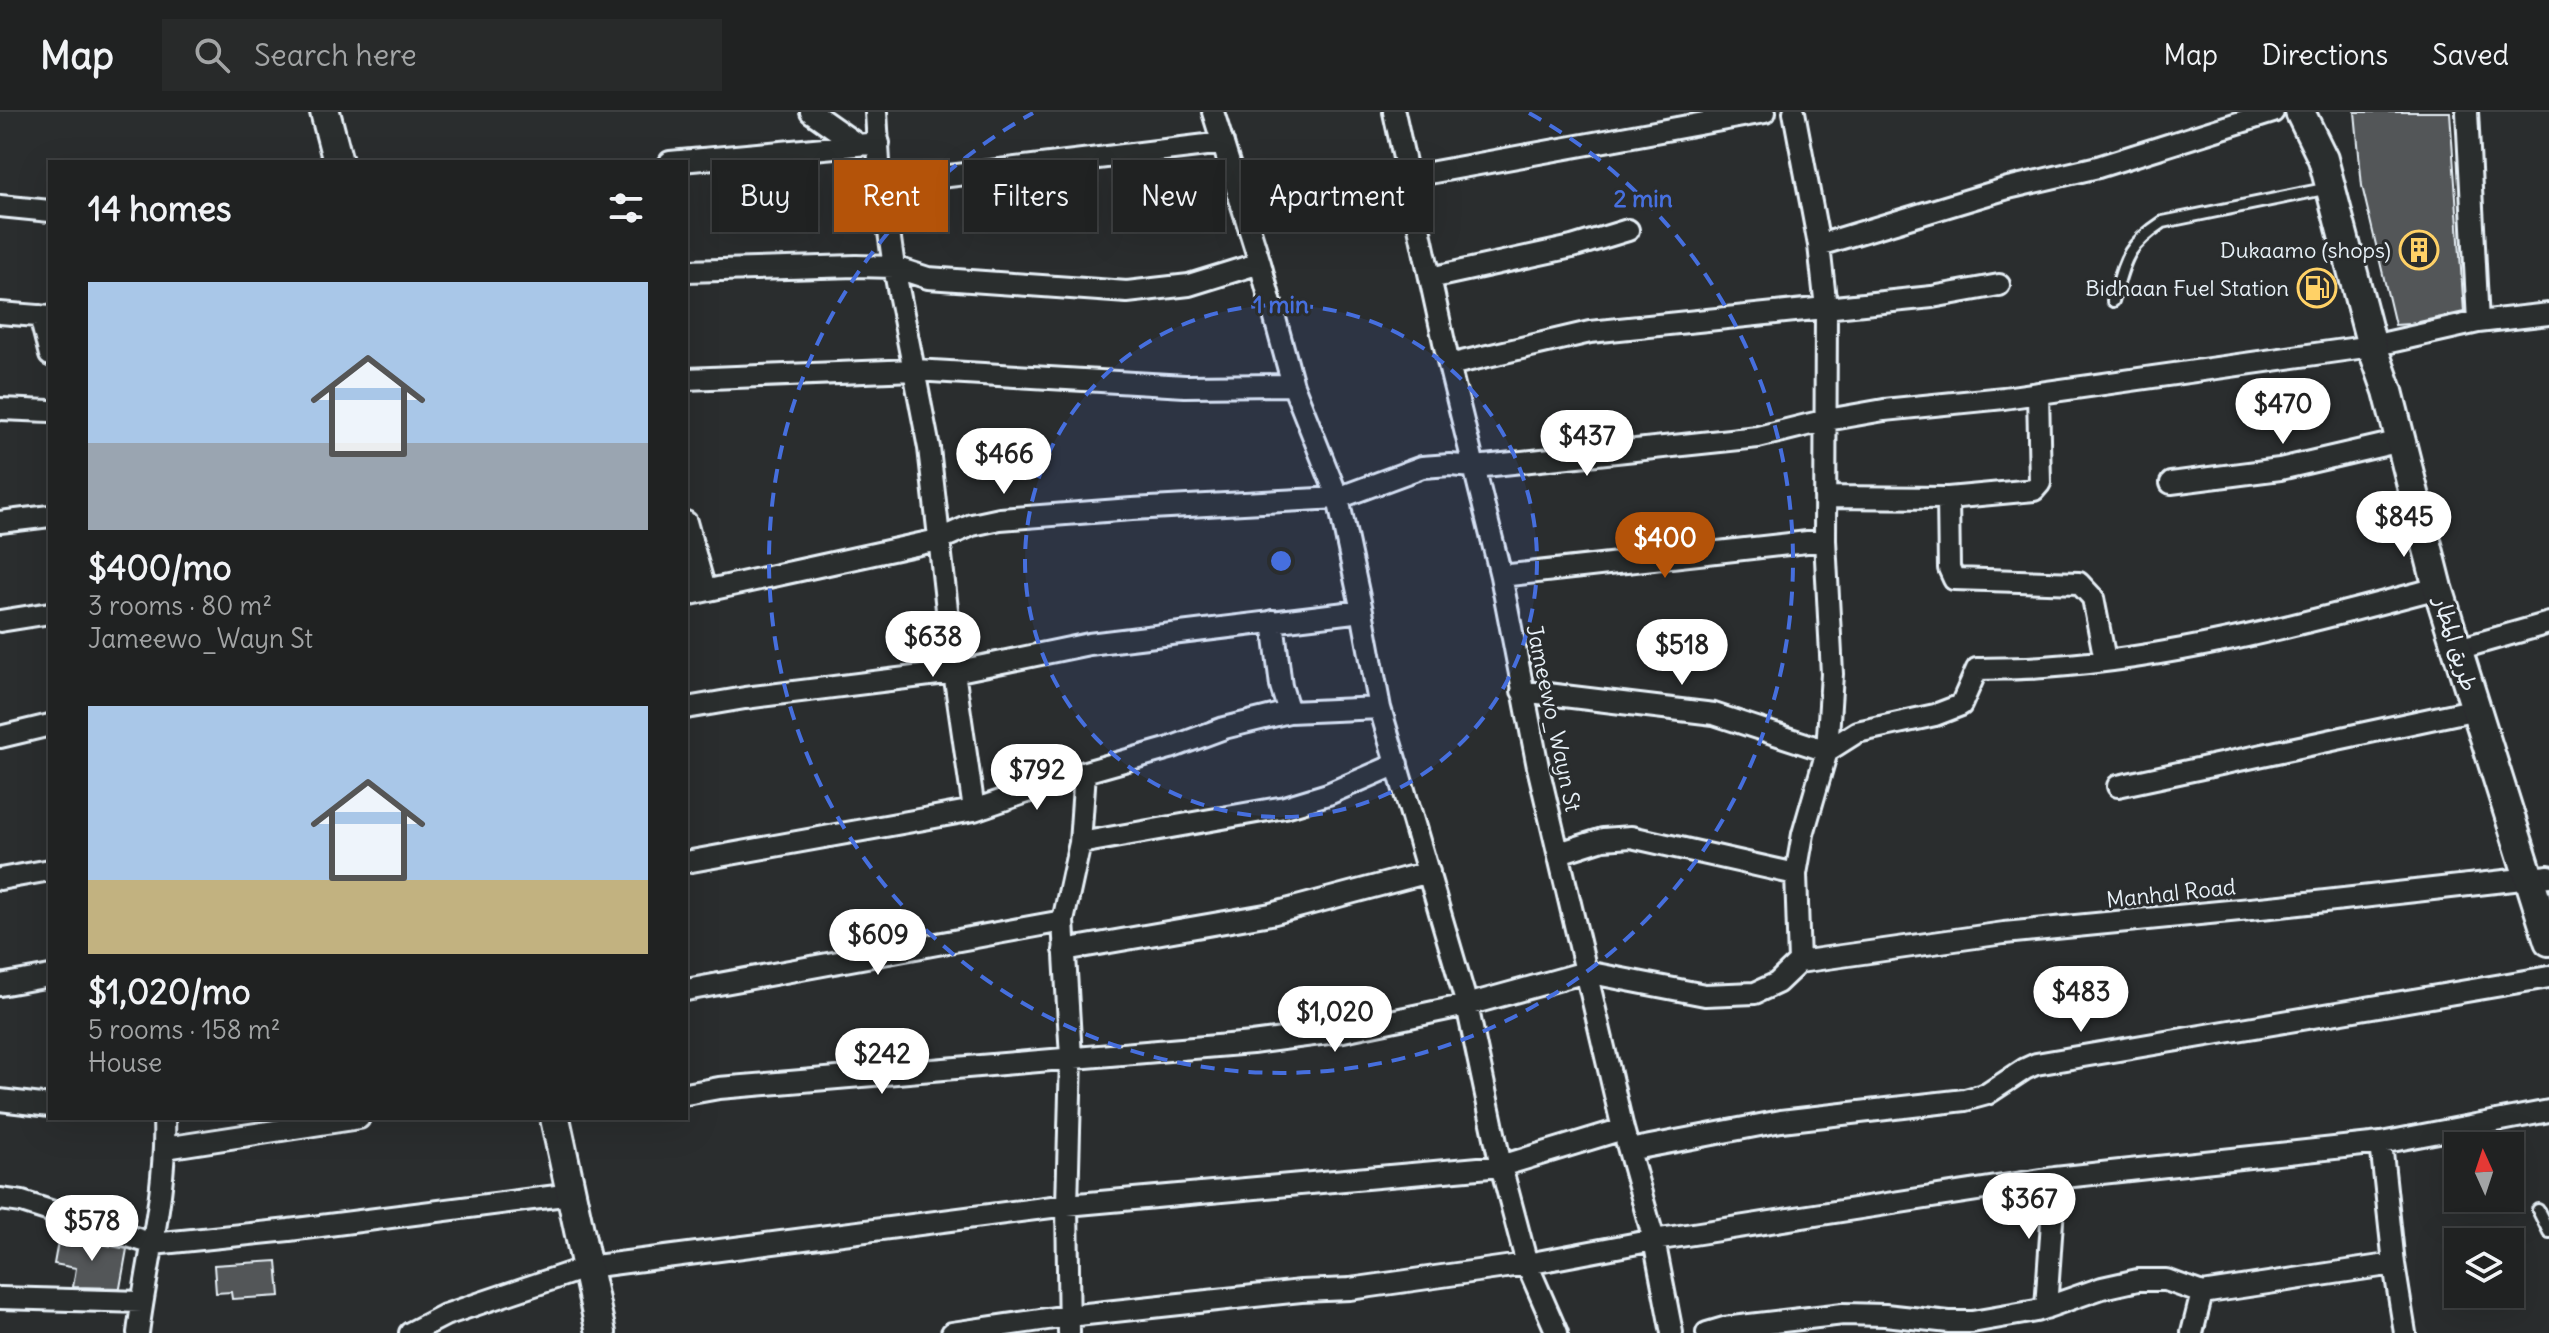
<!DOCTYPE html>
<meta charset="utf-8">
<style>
:root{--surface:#202222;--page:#282a2a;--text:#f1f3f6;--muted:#a2a4a5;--line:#3d3f40;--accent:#b45309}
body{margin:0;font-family:Delius,"Playpen Sans Arabic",sans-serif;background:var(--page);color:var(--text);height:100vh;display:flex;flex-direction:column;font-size:30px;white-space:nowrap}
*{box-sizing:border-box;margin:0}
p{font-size:26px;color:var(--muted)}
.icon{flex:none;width:44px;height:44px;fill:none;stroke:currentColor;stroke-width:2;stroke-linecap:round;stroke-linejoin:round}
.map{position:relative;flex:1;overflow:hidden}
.panel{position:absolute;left:48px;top:48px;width:640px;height:960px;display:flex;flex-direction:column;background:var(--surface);border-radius:0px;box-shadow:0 8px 32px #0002,0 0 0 2px var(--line)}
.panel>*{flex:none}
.hud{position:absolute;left:712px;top:48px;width:760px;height:72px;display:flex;gap:16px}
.needle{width:52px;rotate:357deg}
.tools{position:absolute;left:2444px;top:1020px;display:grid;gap:16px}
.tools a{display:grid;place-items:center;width:80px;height:80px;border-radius:0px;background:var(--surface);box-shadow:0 8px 32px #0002,0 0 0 2px var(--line);font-size:40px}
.price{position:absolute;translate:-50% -68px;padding:0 18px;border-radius:28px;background:#fff;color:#222;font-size:26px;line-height:52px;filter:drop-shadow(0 2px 4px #0008)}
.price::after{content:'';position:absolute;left:50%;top:48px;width:24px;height:18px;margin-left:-12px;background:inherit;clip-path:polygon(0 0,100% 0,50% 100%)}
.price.selected{background:var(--accent);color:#fff}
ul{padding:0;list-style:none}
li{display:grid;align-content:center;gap:16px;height:424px;padding:0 40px}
li span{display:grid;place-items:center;height:248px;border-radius:0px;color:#555}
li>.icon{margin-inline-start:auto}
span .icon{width:144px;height:144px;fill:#fffc;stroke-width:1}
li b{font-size:34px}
h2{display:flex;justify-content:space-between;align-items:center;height:96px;padding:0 40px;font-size:34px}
.tag{padding:0 28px;border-radius:0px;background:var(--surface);box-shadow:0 8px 32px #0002,0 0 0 2px var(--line);font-size:28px;line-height:72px}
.tag.selected{background:var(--accent);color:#fff}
header{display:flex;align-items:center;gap:48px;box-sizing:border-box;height:112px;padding:0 40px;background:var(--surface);border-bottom:2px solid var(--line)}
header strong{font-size:38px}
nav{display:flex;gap:44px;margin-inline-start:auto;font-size:28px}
.search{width:560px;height:72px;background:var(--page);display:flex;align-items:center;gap:20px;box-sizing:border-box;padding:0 28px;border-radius:0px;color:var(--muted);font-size:30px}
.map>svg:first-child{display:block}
</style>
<header>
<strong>Map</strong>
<div class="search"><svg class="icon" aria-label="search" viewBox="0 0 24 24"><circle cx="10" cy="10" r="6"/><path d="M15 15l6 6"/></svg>Search here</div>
<nav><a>Map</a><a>Directions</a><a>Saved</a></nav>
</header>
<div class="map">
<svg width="2549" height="1221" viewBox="0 0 2549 1221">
<rect width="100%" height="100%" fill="#2a2d2e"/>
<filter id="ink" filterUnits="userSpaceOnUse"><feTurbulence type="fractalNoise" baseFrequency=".0125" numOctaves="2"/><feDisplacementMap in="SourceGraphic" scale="16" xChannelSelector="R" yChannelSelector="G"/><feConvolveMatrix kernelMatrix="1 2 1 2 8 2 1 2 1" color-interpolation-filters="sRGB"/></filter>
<g filter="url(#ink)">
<path fill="#535759" stroke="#e8f1f8" stroke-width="2" d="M2355,0H2450L2464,200L2410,212L2395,213L2362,74Z
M59,1124L127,1137L120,1176L73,1175L76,1156L54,1152Z
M277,1149L280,1184L232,1187L231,1180L216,1181L214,1153Z"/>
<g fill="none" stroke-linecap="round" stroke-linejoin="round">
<g stroke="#e8f1f8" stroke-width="16">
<path id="lane" d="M2113,189C2125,148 2125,135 2163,110L2329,76
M2538,1098L2549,1120"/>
</g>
<g stroke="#e8f1f8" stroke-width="26">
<path id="street" d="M811,0L858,33
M876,0L879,50L894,155L929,336L954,560L974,698
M1213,0L1260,151L1293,273L1338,386L1362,499L1380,596L1467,893L1501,1054L1527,1152L1557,1221
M1394,0L1449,253L1501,464L1538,655L1623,1017L1654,1128L1672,1221
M2467,0L2478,210
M670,50L879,31
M882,72L1223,31
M1239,83L1407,65L1765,0
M0,94L50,99
M1819,133L2008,76L2098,55L2273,0
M686,159L856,154L894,155L928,166L1127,180L1189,173L1260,151
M1430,166L1572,135L1628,118
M0,201L50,205
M40,204L50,243
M1449,253L1590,220L1932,185L1999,173
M686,267L915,258L1185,274L1293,273
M2038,281L2040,371L2034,378L1948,386L1949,456L1954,467L2079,471L2093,486L2105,548
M0,297L50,299
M2171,371L2280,357L2401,329
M1825,385L1948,386
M0,410L50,404
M686,410L705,478
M1501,464L1825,428
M686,483L938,428L972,413L1000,407L1132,397L1338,386L1422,355L1450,353L1475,355L1758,325L1827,308L1884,298L2004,286L2372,234L2478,210L2549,202
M0,509L50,501
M1273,509L1281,574L1289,600
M2458,537L2549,511
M1522,579L1714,602L1827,639L1857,620L1935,603L1961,593L1977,557C1999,556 2022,557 2044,555C2178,546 2309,510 2438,476
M686,596L745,586L954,560L1089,532L1362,499
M0,625L50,613
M2118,674L2477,597
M1080,731L1285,695L1328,682L1397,652
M1559,741L1603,727L1631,725L1796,762
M686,750L974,698L1085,660L1170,636L1224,616L1289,600L1380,596
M0,767L50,758
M1064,838L1271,802L1429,760
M1799,850L2004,821L2281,794L2549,764
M0,873L50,864
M686,878L1063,809
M686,982L719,976L1252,931L1343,919L1467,893L1586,860L1705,883L1755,881L1777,871L1799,850L1796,762L1803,722L1827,639L1832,562L1825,428L1826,196L1819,133L1794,0
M0,988L50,994
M2381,1031L2394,1152L2405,1221
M165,1036L359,1006
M1629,1038L1781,1009L1965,988L1987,982L2025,957L2036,952L2549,865
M0,1087L22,1090L153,1132L289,1118L572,1082
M0,1186L142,1190
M2046,1196L2055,1066
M138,1221C147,1150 167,1078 164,1006
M410,1221L445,1203L588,1155L1067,1093L1501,1054L1623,1017
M952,1221L1068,1204L1301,1179L1350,1177L1527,1152L1654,1128L2055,1066L2381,1031L2549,999
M1069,1221L1067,1093L1071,945L1063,809L1080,731L1085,660
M1707,1221L1724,1216L1843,1202L1885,1203L1949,1210H1972L2036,1199L2102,1176L2138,1168H2166L2202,1181
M2192,1221L2202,1181L2394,1152"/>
</g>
<g stroke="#e8f1f8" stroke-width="34">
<path id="secondary" d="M325,0L338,50
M2300,0L2323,47L2372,234L2388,279L2438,476L2549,829
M555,1006L601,1221"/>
</g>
<use href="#lane" stroke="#2a2d2e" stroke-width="10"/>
<use href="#street" stroke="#2a2d2e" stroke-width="20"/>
<use href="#secondary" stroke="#2a2d2e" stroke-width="28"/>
</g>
</g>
<circle cx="1281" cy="449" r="256" fill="#466fde" fill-opacity=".12"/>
<g fill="none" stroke="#466fde" stroke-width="4" stroke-dasharray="14 10">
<circle cx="1281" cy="449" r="256"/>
<path d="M1529 1A512 512 0 1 1 1033 1"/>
</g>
<defs>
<g id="building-ring" transform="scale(2)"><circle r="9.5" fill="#2a2d2e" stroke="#ffd166" stroke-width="1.5"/><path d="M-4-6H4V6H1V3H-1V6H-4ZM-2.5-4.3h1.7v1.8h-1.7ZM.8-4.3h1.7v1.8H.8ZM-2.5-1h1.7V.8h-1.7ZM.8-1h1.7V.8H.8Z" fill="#ffd166"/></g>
<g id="fuel-ring" transform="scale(2)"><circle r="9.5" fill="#2a2d2e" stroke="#ffd166" stroke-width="1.5"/><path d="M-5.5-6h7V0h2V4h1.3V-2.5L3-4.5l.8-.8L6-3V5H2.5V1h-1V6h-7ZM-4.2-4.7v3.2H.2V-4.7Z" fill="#ffd166"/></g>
</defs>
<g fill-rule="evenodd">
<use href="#building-ring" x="2419" y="138"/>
<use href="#fuel-ring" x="2317" y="176"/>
</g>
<g text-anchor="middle" stroke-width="6" stroke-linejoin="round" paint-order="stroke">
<g font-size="22" fill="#e8f1f8" stroke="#2a2d2e" text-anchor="end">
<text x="2391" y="146">Dukaamo (shops)</text>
<text x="2289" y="184">Bidhaan Fuel Station</text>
</g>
<g font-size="22" fill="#e8f1f8" stroke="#2a2d2e">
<text transform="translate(2456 532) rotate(73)" y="8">طريق المطار</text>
<text transform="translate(1554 606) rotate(78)" y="8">Jameewo_Wayn St</text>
<text transform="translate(2171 781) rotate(-6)" y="8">Manhal Road</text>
</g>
</g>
<circle cx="1281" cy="449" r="12" fill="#466fde" stroke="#2a2d2e" stroke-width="4"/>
<g font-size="24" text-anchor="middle" font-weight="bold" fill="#466fde" stroke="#2a2d2e" stroke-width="6" stroke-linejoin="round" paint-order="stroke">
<text x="1643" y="95">2 min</text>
<text x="1281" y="201">1 min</text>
</g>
</svg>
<div class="tools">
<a><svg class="needle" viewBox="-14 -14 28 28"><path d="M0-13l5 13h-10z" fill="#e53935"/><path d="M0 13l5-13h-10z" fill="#a2a4a5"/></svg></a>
<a><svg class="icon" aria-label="layers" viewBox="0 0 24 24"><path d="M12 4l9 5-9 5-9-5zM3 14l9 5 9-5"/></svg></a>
</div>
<b class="price" style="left:2283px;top:334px">$470</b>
<b class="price" style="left:1587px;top:366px">$437</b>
<b class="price" style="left:1004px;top:384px">$466</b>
<b class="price" style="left:2404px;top:447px">$845</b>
<b class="price selected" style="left:1665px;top:468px">$400</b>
<b class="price" style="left:933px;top:567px">$638</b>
<b class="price" style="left:1682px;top:575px">$518</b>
<b class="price" style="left:1037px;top:700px">$792</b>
<b class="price" style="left:878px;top:865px">$609</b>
<b class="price" style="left:2081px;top:922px">$483</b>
<b class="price" style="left:1335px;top:942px">$1,020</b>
<b class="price" style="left:882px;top:984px">$242</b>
<b class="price" style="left:2029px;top:1129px">$367</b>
<b class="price" style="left:92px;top:1151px">$578</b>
<div class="hud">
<a class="tag">Buy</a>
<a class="tag selected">Rent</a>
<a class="tag">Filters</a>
<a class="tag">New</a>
<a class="tag">Apartment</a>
</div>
<section class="panel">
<h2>14 homes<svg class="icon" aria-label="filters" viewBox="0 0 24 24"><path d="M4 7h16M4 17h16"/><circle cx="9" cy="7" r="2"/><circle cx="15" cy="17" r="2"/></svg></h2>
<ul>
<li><span style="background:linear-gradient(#a9c7e8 65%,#9aa5b1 0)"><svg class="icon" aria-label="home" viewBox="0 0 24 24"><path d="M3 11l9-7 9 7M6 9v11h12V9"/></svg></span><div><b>$400/mo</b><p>3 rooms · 80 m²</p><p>Jameewo_Wayn St</p></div></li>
<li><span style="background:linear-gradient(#a9c7e8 70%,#c2b280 0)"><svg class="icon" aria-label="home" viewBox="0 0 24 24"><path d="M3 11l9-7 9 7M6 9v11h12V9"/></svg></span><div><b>$1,020/mo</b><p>5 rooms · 158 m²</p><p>House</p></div></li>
</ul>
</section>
</div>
